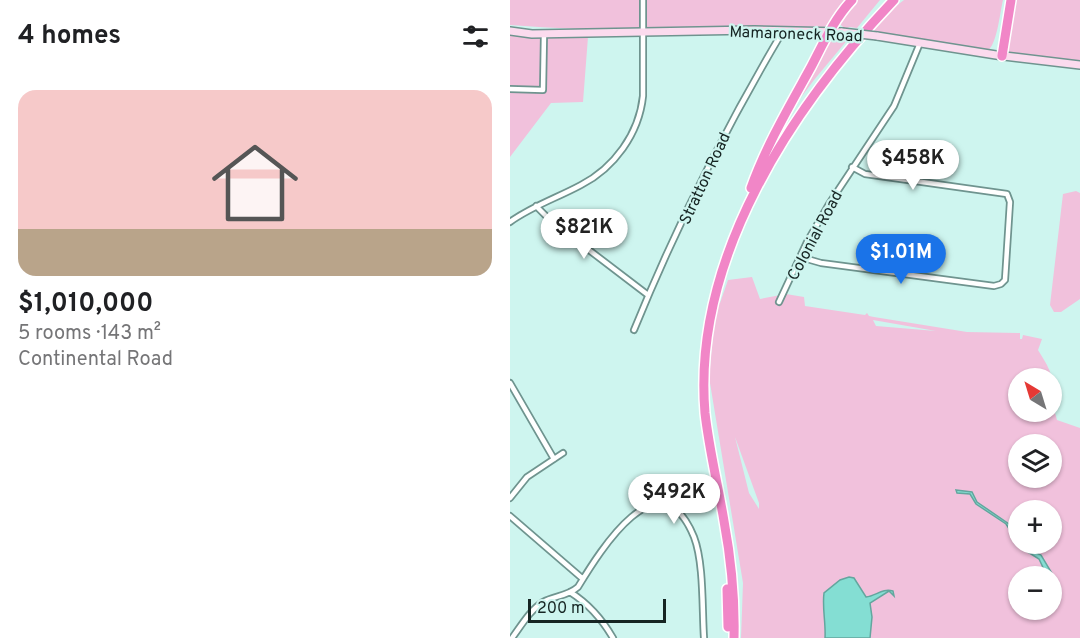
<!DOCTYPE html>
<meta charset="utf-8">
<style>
:root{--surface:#fff;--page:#f6f6f6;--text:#202124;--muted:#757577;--line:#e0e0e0;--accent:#1a73e8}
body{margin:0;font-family:Overpass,sans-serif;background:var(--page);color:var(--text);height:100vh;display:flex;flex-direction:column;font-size:22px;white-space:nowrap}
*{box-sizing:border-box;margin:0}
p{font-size:20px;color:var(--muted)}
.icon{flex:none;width:33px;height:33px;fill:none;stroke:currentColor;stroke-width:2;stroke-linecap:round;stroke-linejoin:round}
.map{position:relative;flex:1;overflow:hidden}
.sheet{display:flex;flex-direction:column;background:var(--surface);width:510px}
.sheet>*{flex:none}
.needle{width:39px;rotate:322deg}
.buttons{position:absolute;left:498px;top:368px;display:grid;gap:12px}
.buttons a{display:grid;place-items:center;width:54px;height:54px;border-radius:50%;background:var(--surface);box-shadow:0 2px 4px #0004;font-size:30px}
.scale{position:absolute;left:18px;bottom:15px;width:138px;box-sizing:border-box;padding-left:6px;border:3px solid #162523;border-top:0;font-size:16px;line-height:21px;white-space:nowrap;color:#162523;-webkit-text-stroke:4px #cef5ef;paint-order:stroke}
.price{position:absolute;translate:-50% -51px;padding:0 14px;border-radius:21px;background:#fff;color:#222;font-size:20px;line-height:39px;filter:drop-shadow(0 2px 3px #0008)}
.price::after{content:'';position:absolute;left:50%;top:36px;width:18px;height:14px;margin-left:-9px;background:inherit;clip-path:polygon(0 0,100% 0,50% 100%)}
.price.on{background:var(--accent);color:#fff}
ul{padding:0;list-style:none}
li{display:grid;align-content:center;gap:12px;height:318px;padding:0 18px}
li+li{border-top:2px solid var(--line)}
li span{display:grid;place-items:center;height:186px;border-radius:18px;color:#555}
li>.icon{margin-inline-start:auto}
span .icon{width:108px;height:108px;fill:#fffc;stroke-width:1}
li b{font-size:26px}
h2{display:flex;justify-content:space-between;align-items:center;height:72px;padding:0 18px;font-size:26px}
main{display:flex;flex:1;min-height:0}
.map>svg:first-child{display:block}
</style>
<main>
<section class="sheet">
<h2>4 homes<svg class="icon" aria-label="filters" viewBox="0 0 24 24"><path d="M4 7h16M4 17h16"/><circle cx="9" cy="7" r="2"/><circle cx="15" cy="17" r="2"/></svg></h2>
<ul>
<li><span style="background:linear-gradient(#f6c9c9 75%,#b9a48a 0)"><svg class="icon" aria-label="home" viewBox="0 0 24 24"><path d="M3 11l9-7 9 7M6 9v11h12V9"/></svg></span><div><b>$1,010,000</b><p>5 rooms · 143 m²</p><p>Continental Road</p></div></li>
</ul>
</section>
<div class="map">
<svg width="570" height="638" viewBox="0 0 570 638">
<rect width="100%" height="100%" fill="#cef5ef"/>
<path fill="#f1c1dc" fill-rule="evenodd" d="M0,0H337C328,8 324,21 314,27C210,28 104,34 0,25Z
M346,0H370L347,28L339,27L336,30L330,24V20Z
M394,0H493C490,12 487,46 477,51L371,34L361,31L378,12Z
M503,0H570V61L500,54L497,50Z
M0,34L78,37L73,102L41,103L0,157Z
M322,36L339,38L304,80L283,108Z
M566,191L570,193V299L551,312H544L540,305L553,194Z
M242,277L250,299L276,294L294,297L295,306L355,315L357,313L359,316L364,317L457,332L510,333V339H512L513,335L532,339L528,350C540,369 546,379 542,402V378H508V411H517L529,418V411H542V402L547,420L570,428V638H231L233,583L199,377L206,302L210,303L218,280ZM363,320L426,331L366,326ZM225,437L249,503V509L239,493ZM508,444H542V477H508ZM508,510H542V543H508ZM508,576H542V609H508Z"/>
<path fill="#84ded3" stroke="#63a69e" stroke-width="1.5" d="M446,490L462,492L467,502L499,524L508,542L496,524L466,504L460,494L447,493Z
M514,547L531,555L543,575L542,579V576H537L529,559L513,549Z
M339,577L344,578L356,597C366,596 372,588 383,591L384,596L379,591L360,603L362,617L360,638H315C316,623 312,608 314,593L330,580Z"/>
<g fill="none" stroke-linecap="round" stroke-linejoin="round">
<g stroke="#6f948f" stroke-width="8">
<path id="street" d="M0,89L33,90L34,34
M26,206L41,221L138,295
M0,222C22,206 47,198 71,185C104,168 129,134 133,96V0
M290,257L311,263L484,286L491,284L495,280L500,202L497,194L355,174L342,167
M269,302L297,242L319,204L384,106L410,43
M124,330C166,227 216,127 273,31
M0,383L44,459
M0,498L17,477L53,453
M0,516L73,579
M60,592C79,604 92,619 103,638
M2,638C11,626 20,610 33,602C44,596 58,596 68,587C90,551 150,453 184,537C194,563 192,609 194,638"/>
</g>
<g stroke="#6f948f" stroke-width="10">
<path id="secondary" d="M0,31L22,34L244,30L332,32
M367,36L486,55L570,65"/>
</g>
<g stroke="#fff" stroke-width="12">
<path id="highway" d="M492,56L501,0
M241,188C256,146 279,107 301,67C313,44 324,19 342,0
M217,589L218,627
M224,638C225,599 221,559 214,521C208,485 199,449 195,413C182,258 282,107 384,0"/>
</g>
<use href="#street" stroke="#fff" stroke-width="4.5"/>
<use href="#secondary" stroke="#fbdbee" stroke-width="7"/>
<use href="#highway" stroke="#f186c7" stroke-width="9"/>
<g stroke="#6f948f" stroke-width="10" stroke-linecap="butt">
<path id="secondary-bridge" d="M332,32L367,36"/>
</g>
<use href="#secondary-bridge" stroke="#fbdbee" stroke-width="7"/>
</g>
<g text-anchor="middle" stroke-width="4.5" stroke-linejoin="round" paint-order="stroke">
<g font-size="16" fill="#162523" stroke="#cef5ef">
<text transform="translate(286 33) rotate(2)" y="6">Mamaroneck Road</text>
<text transform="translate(194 178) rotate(-65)" y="6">Stratton Road</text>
<text transform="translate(304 235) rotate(-62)" y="6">Colonial Road</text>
</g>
</g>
</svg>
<div class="buttons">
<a><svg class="needle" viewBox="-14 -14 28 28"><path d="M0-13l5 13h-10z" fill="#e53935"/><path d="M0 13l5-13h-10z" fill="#757577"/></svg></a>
<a><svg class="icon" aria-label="layers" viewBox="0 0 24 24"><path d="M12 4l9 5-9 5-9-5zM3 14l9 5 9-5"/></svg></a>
<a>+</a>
<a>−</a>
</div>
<div class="scale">200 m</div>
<b class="price" style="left:403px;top:191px">$458K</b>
<b class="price" style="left:74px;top:260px">$821K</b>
<b class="price on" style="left:391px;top:285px">$1.01M</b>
<b class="price" style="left:164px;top:525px">$492K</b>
</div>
</main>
